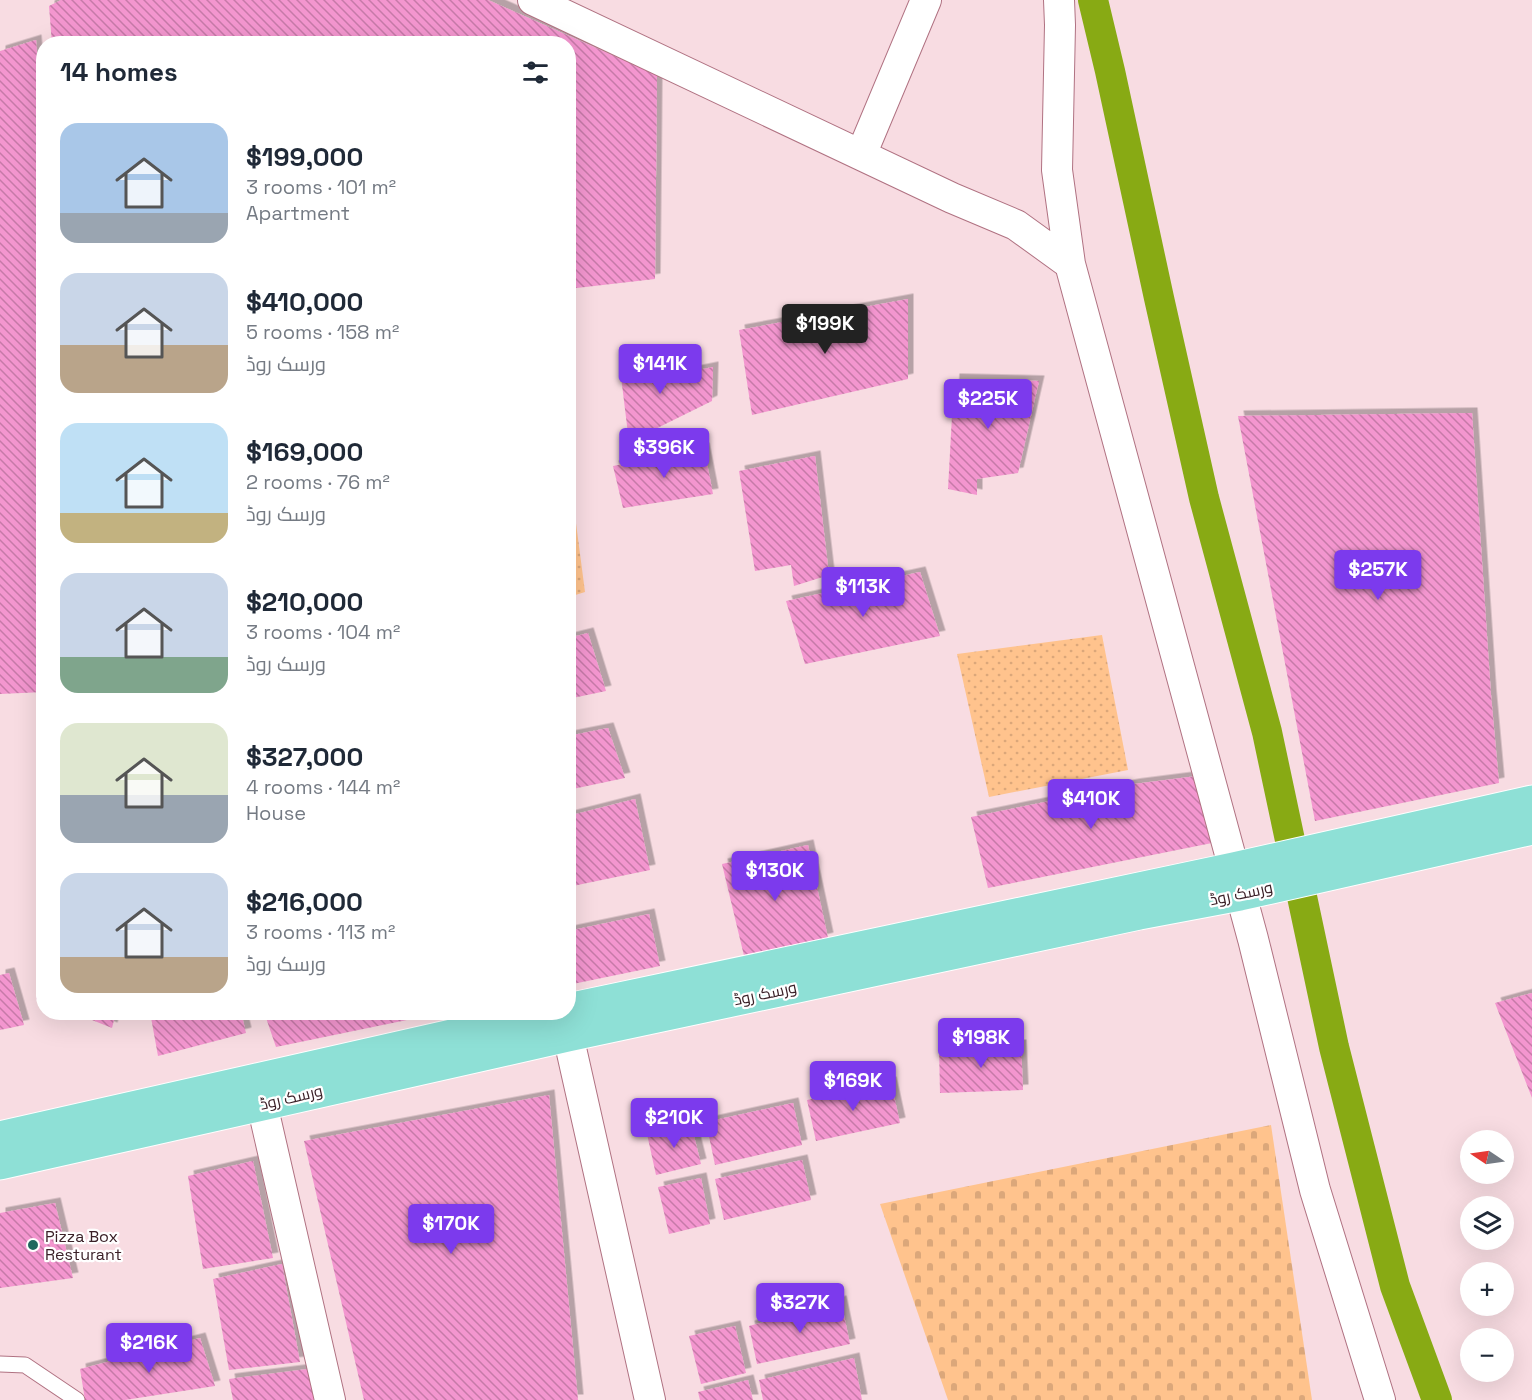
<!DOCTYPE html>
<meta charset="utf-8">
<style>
:root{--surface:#fff;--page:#f2f2f3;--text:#1f2937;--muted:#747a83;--accent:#7c3aed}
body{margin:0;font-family:"Space Grotesk",Cairo,sans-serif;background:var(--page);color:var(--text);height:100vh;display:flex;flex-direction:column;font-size:22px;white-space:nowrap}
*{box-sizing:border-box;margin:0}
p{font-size:20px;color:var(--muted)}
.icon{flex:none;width:33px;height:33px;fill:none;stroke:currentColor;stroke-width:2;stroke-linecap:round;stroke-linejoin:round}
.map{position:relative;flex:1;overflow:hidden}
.panel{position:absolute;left:36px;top:36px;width:540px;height:984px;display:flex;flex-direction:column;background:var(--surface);border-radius:24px;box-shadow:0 6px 24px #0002}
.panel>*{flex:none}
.needle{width:39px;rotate:283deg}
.controls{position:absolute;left:1460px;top:1130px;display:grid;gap:12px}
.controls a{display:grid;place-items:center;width:54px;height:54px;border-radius:50%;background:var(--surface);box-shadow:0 6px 24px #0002;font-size:30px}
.price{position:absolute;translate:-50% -51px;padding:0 14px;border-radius:6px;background:var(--accent);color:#fff;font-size:20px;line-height:39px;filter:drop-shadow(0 2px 3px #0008)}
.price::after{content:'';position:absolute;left:50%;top:36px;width:18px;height:14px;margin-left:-9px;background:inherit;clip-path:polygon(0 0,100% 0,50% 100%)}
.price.selected{background:#222;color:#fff}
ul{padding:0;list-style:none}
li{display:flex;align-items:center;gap:18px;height:150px;padding:0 24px}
li span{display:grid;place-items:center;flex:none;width:168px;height:120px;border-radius:18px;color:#555}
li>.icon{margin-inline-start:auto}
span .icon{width:72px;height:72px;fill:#fffc;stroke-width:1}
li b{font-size:26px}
h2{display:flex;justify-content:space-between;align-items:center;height:72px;padding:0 24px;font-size:26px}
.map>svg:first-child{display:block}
</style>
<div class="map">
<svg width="1532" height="1400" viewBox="0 0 1532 1400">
<defs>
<pattern id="grass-dots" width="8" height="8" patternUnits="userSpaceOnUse" patternTransform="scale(1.5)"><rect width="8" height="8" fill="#ffc38d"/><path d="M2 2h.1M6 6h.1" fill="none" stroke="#dba77a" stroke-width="1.8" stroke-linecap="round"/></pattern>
<pattern id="cemetery-stones" width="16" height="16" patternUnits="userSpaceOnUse" patternTransform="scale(1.5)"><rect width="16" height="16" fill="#ffc38d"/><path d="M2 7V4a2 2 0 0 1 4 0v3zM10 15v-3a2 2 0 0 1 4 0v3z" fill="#dba77a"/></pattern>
<pattern id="building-back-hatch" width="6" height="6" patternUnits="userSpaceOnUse" patternTransform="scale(1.5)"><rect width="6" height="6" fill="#f396cf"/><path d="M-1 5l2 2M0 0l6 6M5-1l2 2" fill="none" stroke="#c67aa8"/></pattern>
<filter id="shadow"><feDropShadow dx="5.5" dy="-5.5" stdDeviation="0" flood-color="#0004"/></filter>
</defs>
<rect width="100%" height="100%" fill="#f8dce2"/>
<path fill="url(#grass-dots)" d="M568,462L585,592L569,597H568Z
M1102,635L1128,770L989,797L957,654Z"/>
<path fill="url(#cemetery-stones)" d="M1271,1125L1312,1400H948L880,1204Z"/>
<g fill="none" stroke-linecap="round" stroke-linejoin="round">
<path stroke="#88aa14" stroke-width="30" d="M1093,0L1110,71L1159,298L1204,498L1267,732L1334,1047L1395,1286L1437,1400"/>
</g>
<path fill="url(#building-back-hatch)" filter="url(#shadow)" d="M61,0H488L657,75L655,279L568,289V44H52L49,6Z
M36,40L44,136V692L0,694V51Z
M908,299V379L752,415L739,330Z
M653,355V379L713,367L712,401L629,442L619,360Z
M954,379L1039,381L1018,473L977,479V495L948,489Z
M1472,413L1491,695L1499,783L1315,821L1238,416Z
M704,448L713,494L623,508L613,466Z
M815,456L829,575L794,586L791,565L755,571L739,471Z
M920,572L940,636L805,664L786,601Z
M588,633L606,691L568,699V638Z
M608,728L625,778L568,790V736Z
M1197,776L1212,843L988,888L971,817L1134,784Z
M635,799L650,870L568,887V816Z
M808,845L828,938L745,960L722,864Z
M649,914L660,966L568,985V931Z
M43,972H44V1002L36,999Z
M9,973L24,1025L0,1030V975Z
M1532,993V1098L1495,1003Z
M72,1012H116L112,1028Z
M150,1012H241L246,1033L158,1056Z
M264,1012H436V1014L276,1047Z
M1021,1045L1023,1090L940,1093L939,1049Z
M891,1082L900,1123L816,1141L807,1100Z
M549,1095L578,1400H364L304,1141Z
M793,1103L802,1145L715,1165L706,1122Z
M691,1124L701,1164L656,1175L647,1134Z
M802,1160L811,1200L724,1220L715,1179Z
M253,1161L273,1258L203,1269L188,1176Z
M701,1178L710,1224L669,1234L658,1187Z
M55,1203L73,1278L0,1288V1213Z
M282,1264L300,1362L229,1370L213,1279Z
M841,1301L850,1344L757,1364L749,1326Z
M735,1326L746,1373L701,1384L689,1336Z
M200,1338L215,1386L125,1400H85L80,1369Z
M854,1358L862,1400H763L759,1380Z
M308,1369L314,1400H233L229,1379Z
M748,1380L753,1400H700L698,1392Z"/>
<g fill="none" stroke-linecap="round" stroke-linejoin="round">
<g stroke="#b07282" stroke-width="17">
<path id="lane" d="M0,1364L25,1365L77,1400"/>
</g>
<g stroke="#b07282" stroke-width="32">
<path id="street" d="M533,0L952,198L1016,225L1070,264
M1059,0L1060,25L1057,170L1070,264L1253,939L1315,1190L1380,1400
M861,155L926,0
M561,1012L568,1035L650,1400
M262,1104L330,1400"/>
</g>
<g stroke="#fff" stroke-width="35">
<path id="primary" d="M568,1010L1234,869L1532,802
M0,1138L558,1012
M0,1163L568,1035L1139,913L1240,894L1532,828"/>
</g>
<use href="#lane" stroke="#fff" stroke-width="15"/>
<use href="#street" stroke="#fff" stroke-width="30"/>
<use href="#primary" stroke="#8ee0d6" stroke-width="33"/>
</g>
<circle fill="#1f685e" stroke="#fff" stroke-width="2" cx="33" cy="1245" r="6"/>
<g text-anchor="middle" stroke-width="4.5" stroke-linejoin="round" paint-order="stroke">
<g font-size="16" fill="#3b2128" stroke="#fff">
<text transform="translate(1241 893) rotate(-12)" y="6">ورسک روڈ</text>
<text transform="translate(765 993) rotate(-12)" y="6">ورسک روڈ</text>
<text transform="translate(291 1097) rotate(-13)" y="6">ورسک روڈ</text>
</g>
<g font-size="16" fill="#3b2128" stroke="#fff" text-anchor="start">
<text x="45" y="1242">Pizza Box<tspan x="45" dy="18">Resturant</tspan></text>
</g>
</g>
</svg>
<div class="controls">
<a><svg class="needle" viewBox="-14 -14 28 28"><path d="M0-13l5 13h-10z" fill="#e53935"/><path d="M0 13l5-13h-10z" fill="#747a83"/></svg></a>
<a><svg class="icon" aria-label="layers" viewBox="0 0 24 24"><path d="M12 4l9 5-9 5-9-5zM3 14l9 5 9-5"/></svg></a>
<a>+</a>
<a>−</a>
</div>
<b class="price selected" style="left:825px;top:355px">$199K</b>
<b class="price" style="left:660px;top:395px">$141K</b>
<b class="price" style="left:988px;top:430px">$225K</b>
<b class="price" style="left:664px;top:479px">$396K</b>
<b class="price" style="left:1378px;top:601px">$257K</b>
<b class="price" style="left:863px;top:618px">$113K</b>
<b class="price" style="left:1091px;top:830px">$410K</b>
<b class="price" style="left:775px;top:902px">$130K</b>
<b class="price" style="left:981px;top:1069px">$198K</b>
<b class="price" style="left:853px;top:1112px">$169K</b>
<b class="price" style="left:674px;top:1149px">$210K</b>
<b class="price" style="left:451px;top:1255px">$170K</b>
<b class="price" style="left:800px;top:1334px">$327K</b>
<b class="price" style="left:149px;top:1374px">$216K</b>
<section class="panel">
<h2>14 homes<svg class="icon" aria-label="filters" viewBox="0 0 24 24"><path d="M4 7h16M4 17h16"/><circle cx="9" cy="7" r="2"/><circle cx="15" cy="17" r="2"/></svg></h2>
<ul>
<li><span style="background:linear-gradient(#a9c7e8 75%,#9aa5b1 0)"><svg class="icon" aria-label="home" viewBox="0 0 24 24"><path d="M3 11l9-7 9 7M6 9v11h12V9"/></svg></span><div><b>$199,000</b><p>3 rooms · 101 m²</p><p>Apartment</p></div></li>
<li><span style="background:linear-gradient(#c9d6e8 60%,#b9a48a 0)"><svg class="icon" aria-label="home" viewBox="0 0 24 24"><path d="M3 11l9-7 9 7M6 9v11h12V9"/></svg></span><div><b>$410,000</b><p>5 rooms · 158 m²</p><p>ورسک روڈ</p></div></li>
<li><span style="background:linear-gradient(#bfe0f5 75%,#c2b280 0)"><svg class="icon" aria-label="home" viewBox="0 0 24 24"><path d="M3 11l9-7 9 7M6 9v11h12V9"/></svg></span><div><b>$169,000</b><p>2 rooms · 76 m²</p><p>ورسک روڈ</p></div></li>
<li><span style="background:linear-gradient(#c9d6e8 70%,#7fa58c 0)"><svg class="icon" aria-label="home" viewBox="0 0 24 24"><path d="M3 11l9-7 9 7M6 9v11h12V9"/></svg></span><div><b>$210,000</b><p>3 rooms · 104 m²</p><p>ورسک روڈ</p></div></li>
<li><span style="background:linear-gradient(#dfe7d0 60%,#9aa5b1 0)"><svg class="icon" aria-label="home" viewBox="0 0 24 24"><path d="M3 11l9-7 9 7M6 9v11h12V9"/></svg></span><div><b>$327,000</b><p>4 rooms · 144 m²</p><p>House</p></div></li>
<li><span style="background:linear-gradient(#c9d6e8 70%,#b9a48a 0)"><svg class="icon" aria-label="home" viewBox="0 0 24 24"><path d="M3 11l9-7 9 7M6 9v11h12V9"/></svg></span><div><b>$216,000</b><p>3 rooms · 113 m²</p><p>ورسک روڈ</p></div></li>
</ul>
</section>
</div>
